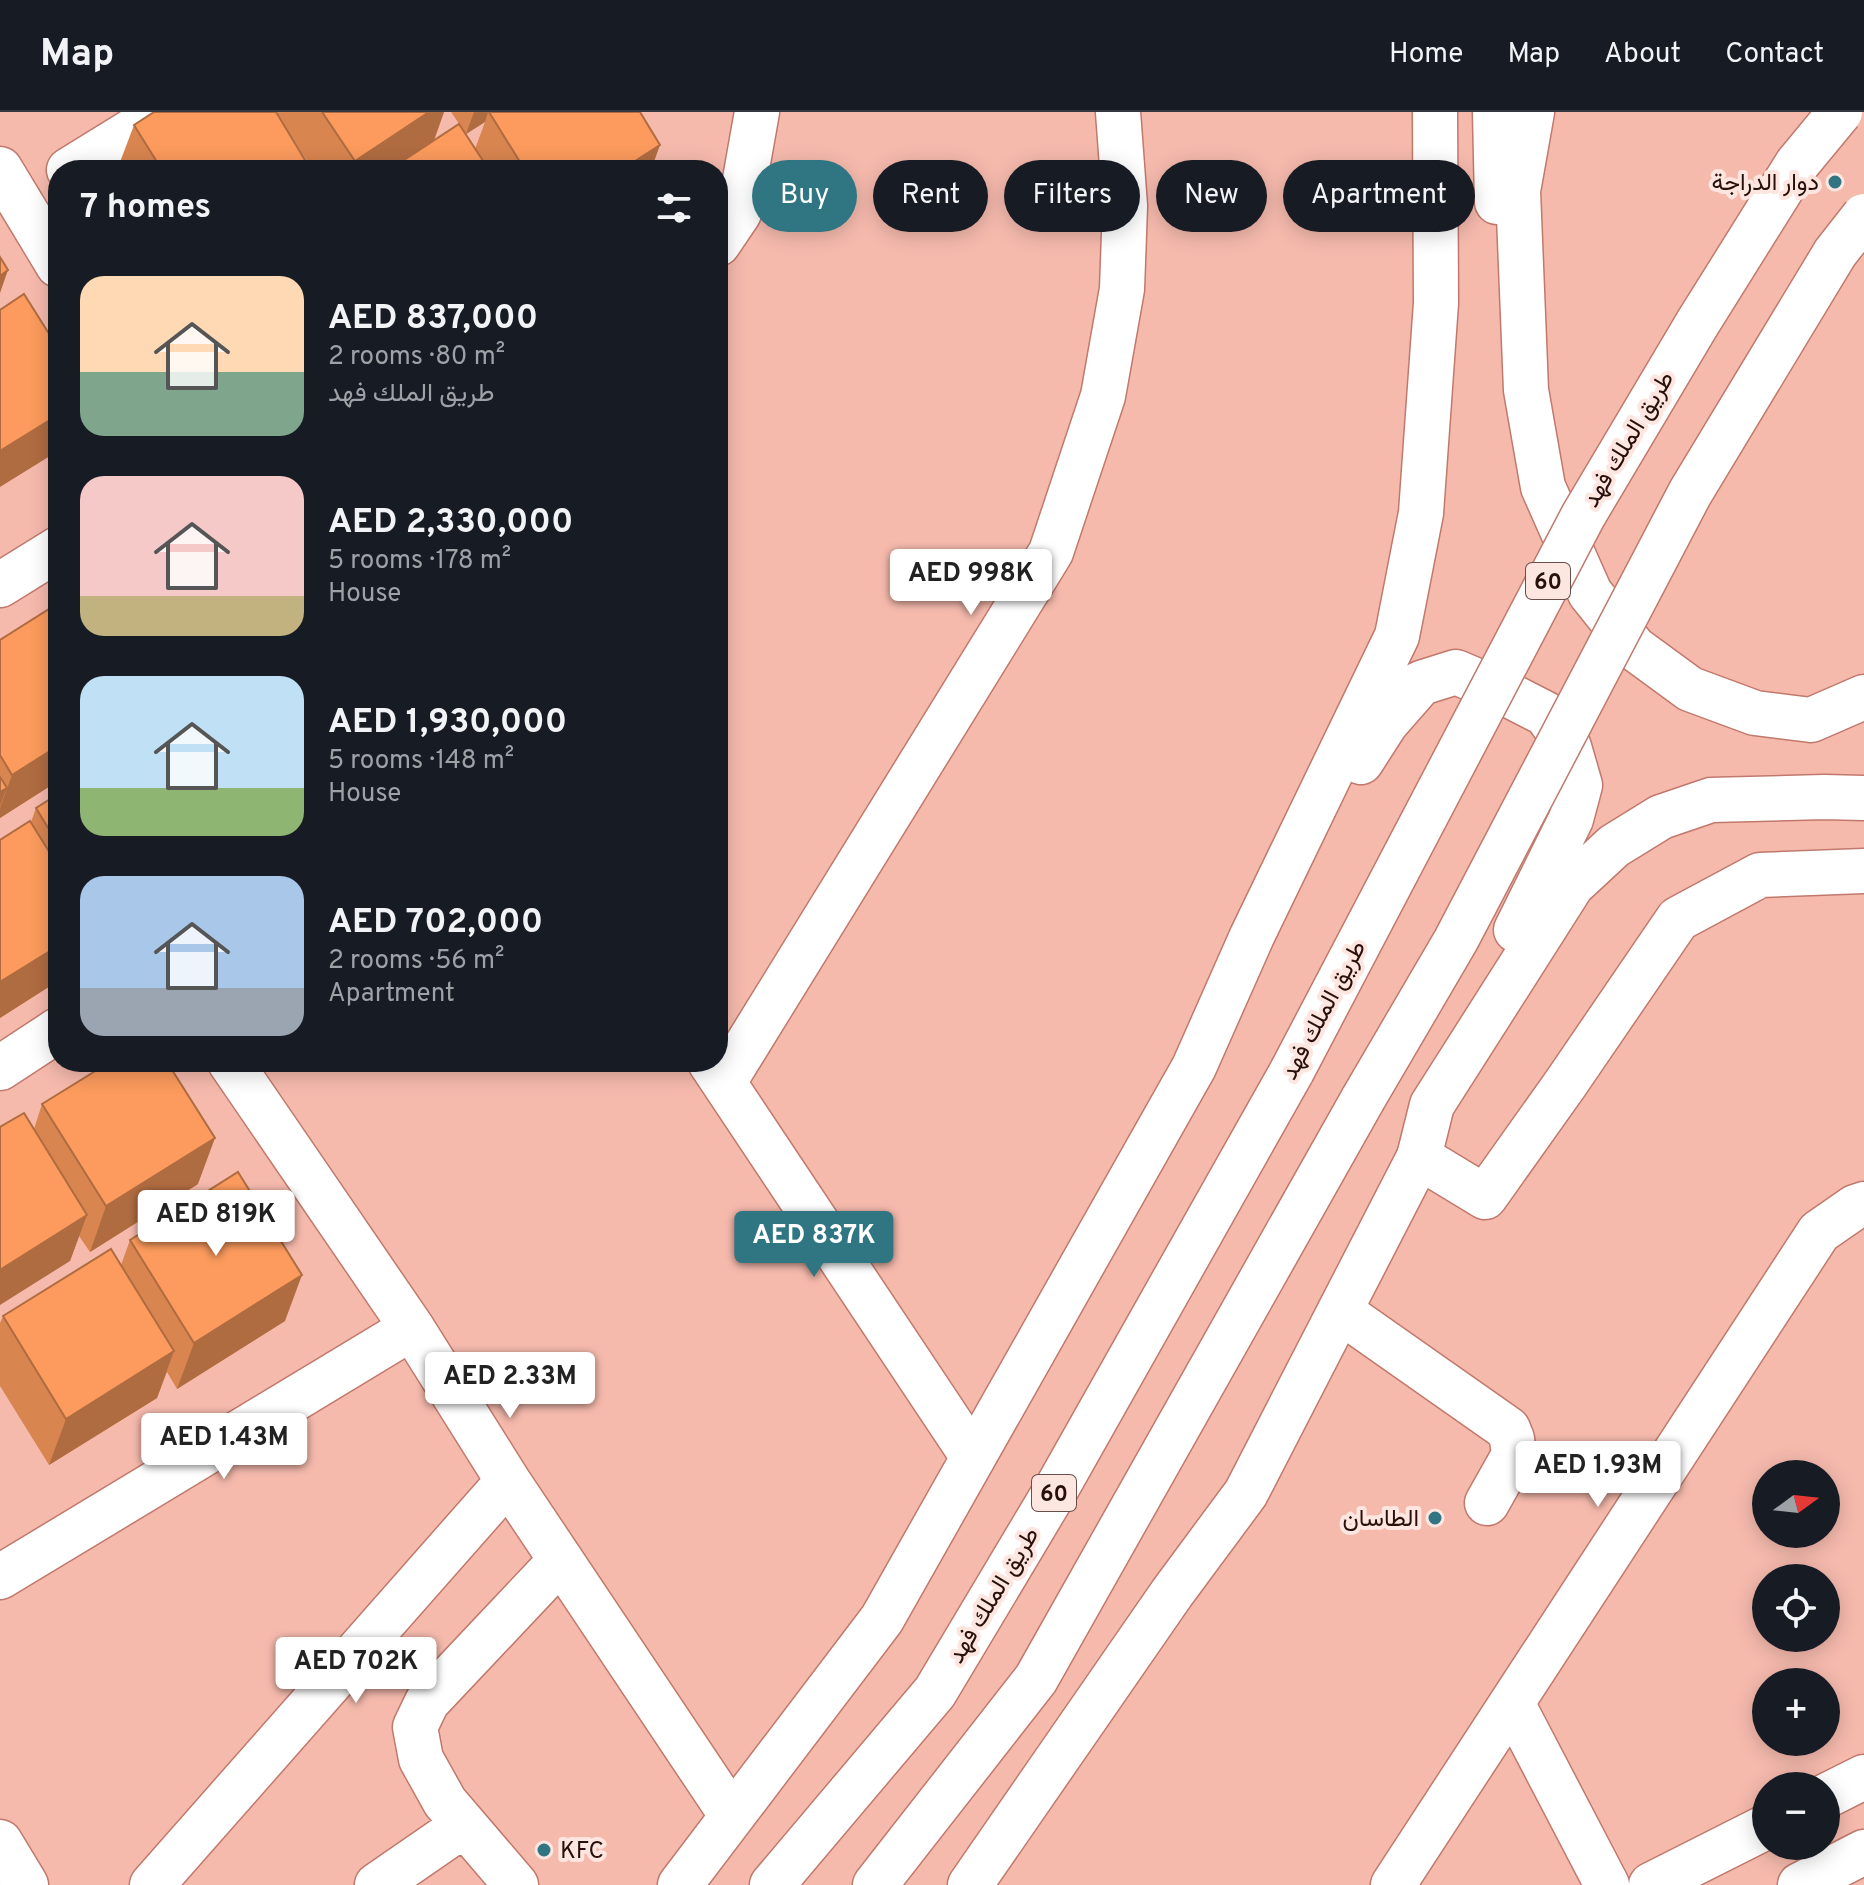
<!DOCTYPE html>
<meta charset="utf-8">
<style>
:root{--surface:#171b24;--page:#20242c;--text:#f1f3f6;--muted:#9ea1a6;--line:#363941;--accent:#2f7582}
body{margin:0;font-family:Overpass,Vazirmatn,sans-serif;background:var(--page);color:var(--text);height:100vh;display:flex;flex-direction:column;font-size:30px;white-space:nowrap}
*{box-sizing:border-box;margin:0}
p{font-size:26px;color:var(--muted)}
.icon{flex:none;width:44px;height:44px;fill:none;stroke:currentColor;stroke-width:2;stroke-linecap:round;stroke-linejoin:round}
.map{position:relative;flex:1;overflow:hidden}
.panel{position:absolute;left:48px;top:48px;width:680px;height:912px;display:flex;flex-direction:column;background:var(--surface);border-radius:32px;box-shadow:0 4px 20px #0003}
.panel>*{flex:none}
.banner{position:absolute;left:752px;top:48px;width:760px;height:72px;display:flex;gap:16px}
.needle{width:52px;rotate:75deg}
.tools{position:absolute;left:1752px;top:1348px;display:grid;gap:16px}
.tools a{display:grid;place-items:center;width:88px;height:88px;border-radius:50%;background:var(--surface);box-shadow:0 4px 20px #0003;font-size:40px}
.price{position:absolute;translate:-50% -68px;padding:0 18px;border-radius:8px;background:#fff;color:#222;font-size:26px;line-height:52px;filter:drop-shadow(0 2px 4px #0008)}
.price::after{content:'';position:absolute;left:50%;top:48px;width:24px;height:18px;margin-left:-12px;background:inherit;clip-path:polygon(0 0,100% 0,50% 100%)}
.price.selected{background:var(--accent);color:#fff}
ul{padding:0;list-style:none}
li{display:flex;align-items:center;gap:24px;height:200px;padding:0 32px}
li span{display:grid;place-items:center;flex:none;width:224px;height:160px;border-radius:24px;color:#555}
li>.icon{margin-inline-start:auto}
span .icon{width:96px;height:96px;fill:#fffc;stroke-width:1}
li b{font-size:34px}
h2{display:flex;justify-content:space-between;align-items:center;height:96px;padding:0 32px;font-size:34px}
.pill{padding:0 28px;border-radius:36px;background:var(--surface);box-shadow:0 4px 20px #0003;font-size:28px;line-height:72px}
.pill.selected{background:var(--accent);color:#fff}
header{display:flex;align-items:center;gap:48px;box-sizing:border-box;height:112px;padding:0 40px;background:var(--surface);border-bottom:2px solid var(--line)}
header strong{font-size:38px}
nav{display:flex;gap:44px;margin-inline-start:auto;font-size:28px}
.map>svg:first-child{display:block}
</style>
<header>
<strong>Map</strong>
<nav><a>Home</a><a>Map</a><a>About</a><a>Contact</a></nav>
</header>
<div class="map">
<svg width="1864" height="1773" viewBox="0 0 1864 1773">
<rect width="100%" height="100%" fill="#f6baad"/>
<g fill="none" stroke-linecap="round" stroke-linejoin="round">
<g stroke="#c0796c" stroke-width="47">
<path id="minor" d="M0,57L58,153
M69,58L163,0
M718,132L739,101L757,0
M0,473L58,437
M230,950L412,1216L508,1369L732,1704
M710,950L973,1345
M0,956L58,918
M724,970L1051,440L1103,284L1122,177L1125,94L1118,0
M1419,1045L1485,1085L1566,971L1678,807L1760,763L1864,759
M1340,1199L1508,1317L1512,1327L1514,1343L1487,1391
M0,1465L412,1216
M1512,1591L1607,1773
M1826,1684L1864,1665
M0,1730L26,1773
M152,1773L508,1369
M377,1773L464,1713
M516,1773L445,1690L421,1647L415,1615L427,1590L561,1448
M1393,1773L1819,1120L1855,1095L1864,1092
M1651,1773L1766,1715
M1800,1773L1864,1740"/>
</g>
<g stroke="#c0796c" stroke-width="47">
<path id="major" d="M1495,0L1497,90
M1532,0L1518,79L1526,278L1543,375L1590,481L1634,536L1690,577L1755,601L1811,608L1864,585
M1361,650L1386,611L1421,571L1456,560L1505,581L1546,602L1569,635L1580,673L1571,707L1516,818
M680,1773L882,1507L1194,955L1252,824L1397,524L1421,401L1436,191L1435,0
M970,1773L1172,1481L1246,1381L1419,1045L1432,993L1572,773L1614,734L1661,705L1711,688L1824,685L1864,686"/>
</g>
<g stroke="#c0796c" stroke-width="47">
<path id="highway" d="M772,1773L935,1580L1058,1374L1292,959
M875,1773L1036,1567L1363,987"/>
</g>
<use href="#minor" stroke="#fff" stroke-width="44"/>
<use href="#major" stroke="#fff" stroke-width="44"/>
<use href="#highway" stroke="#fff" stroke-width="44"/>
<g stroke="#c0796c" stroke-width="47" stroke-linecap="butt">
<path id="highway-bridge" d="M1292,959L1583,404L1697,212L1797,52L1840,0
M1363,987L1456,828L1690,381L1835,141L1864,104"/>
</g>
<use href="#highway-bridge" stroke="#fff" stroke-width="44"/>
</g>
<path fill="#d98550" d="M154,0H444L434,29L475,37L485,10L466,22L451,0H640L651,58H313L284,13L302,58H117L134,13Z
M58,494V669L0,706V528Z
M58,682V869L0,906L31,710L36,696Z
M42,992L198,1072L90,1140L79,1124L70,1149L34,1017Z
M130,1128L285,1209L177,1277L167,1260L157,1286L49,1353L0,1274V1211L3,1204L121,1153Z"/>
<path fill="#b06c41" d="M429,0H444L432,33L394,58H351L355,49Z
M474,0H488L485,10L466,22Z
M660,33L651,58H621Z
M305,48L302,58H289Z
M8,158L0,181V164Z
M58,303V339L0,375V339Z
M58,634V669L0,706V696L12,663Z
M7,676L0,694V680Z
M58,834V869L0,906V870Z
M215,1026L198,1072L90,1140L106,1094Z
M87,1103L70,1149L0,1193V1158Z
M302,1163L285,1209L177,1277L194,1231Z
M174,1239L157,1286L49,1353L66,1307Z"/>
<path fill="#fc9b5d" stroke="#b06c41" stroke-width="2" d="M154,0H276L305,48L289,58H162L134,13Z
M322,0H429L355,49Z
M489,0H640L660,33L621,58H525Z
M459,12L489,58H389Z
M0,145L8,158L0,164Z
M24,182L58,236V303L0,339V198Z
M57,492L58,494V634L12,663L0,643V528Z
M0,665L7,676L0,680Z
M58,682V732L36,696Z
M30,709L58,754V834L0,870V728Z
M110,950H167L215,1026L106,1094L42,992Z
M24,1001L87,1103L0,1158V1015Z
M238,1060L302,1163L194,1231L130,1128Z
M111,1137L174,1239L66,1307L3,1204Z"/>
<g fill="#2f7582" stroke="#fde5e0" stroke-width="3">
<circle cx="1835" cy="70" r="8"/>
<circle cx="1435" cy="1406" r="8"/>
<circle cx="544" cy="1738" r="8"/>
</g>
<g text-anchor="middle" stroke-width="8" stroke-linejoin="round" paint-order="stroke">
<g fill="#fde5e0" stroke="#694f4a" stroke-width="2">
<rect x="1526" y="451" width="44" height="36" rx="6"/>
<rect x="1032" y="1363" width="44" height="36" rx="6"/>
</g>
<g font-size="22" font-weight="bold" fill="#290f0a">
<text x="1548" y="477">60</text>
<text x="1054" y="1389">60</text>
</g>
<g font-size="24" fill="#290f0a" stroke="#fde5e0" text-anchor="end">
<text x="1819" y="78">دوار الدراجة</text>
<text x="1419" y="1414">الطاسان</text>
<text x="560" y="1746" text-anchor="start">KFC</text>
</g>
<g font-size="24" fill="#290f0a" stroke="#fde5e0">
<text transform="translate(1628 327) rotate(-59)" y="8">طريق الملك فهد</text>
<text transform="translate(1323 898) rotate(-62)" y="8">طريق الملك فهد</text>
<text transform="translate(993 1483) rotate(-59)" y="8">طريق الملك فهد</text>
</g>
</g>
</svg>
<div class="tools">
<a><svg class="needle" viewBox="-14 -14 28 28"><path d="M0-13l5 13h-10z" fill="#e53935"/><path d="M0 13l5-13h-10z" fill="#9ea1a6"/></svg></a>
<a><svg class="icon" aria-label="locate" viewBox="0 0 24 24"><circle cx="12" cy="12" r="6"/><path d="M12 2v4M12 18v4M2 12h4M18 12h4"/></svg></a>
<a>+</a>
<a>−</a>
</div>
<b class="price" style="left:971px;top:505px">AED 998K</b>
<b class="price" style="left:216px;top:1146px">AED 819K</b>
<b class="price selected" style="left:814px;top:1167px">AED 837K</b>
<b class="price" style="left:510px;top:1308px">AED 2.33M</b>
<b class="price" style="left:224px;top:1369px">AED 1.43M</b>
<b class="price" style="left:1598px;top:1397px">AED 1.93M</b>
<b class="price" style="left:356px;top:1593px">AED 702K</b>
<div class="banner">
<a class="pill selected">Buy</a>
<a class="pill">Rent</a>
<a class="pill">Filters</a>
<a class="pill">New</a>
<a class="pill">Apartment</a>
</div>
<section class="panel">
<h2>7 homes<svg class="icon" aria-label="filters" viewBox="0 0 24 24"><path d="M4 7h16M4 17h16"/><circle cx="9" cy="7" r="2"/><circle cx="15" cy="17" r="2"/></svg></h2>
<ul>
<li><span style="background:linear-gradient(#ffd9b3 60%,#7fa58c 0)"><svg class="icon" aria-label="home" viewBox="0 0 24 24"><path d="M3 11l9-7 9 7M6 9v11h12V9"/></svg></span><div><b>AED 837,000</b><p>2 rooms · 80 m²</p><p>طريق الملك فهد</p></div></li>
<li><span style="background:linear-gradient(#f6c9c9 75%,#c2b280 0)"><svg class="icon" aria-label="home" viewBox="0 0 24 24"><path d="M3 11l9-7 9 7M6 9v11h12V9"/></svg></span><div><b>AED 2,330,000</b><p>5 rooms · 178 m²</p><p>House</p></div></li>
<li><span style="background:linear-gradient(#bfe0f5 70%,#8fb573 0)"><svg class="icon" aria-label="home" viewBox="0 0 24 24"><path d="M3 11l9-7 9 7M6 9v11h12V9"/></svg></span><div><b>AED 1,930,000</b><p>5 rooms · 148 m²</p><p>House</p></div></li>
<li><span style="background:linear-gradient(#a9c7e8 70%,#9aa5b1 0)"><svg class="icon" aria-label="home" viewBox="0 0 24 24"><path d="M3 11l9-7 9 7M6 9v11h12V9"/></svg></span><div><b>AED 702,000</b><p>2 rooms · 56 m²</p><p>Apartment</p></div></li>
</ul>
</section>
</div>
